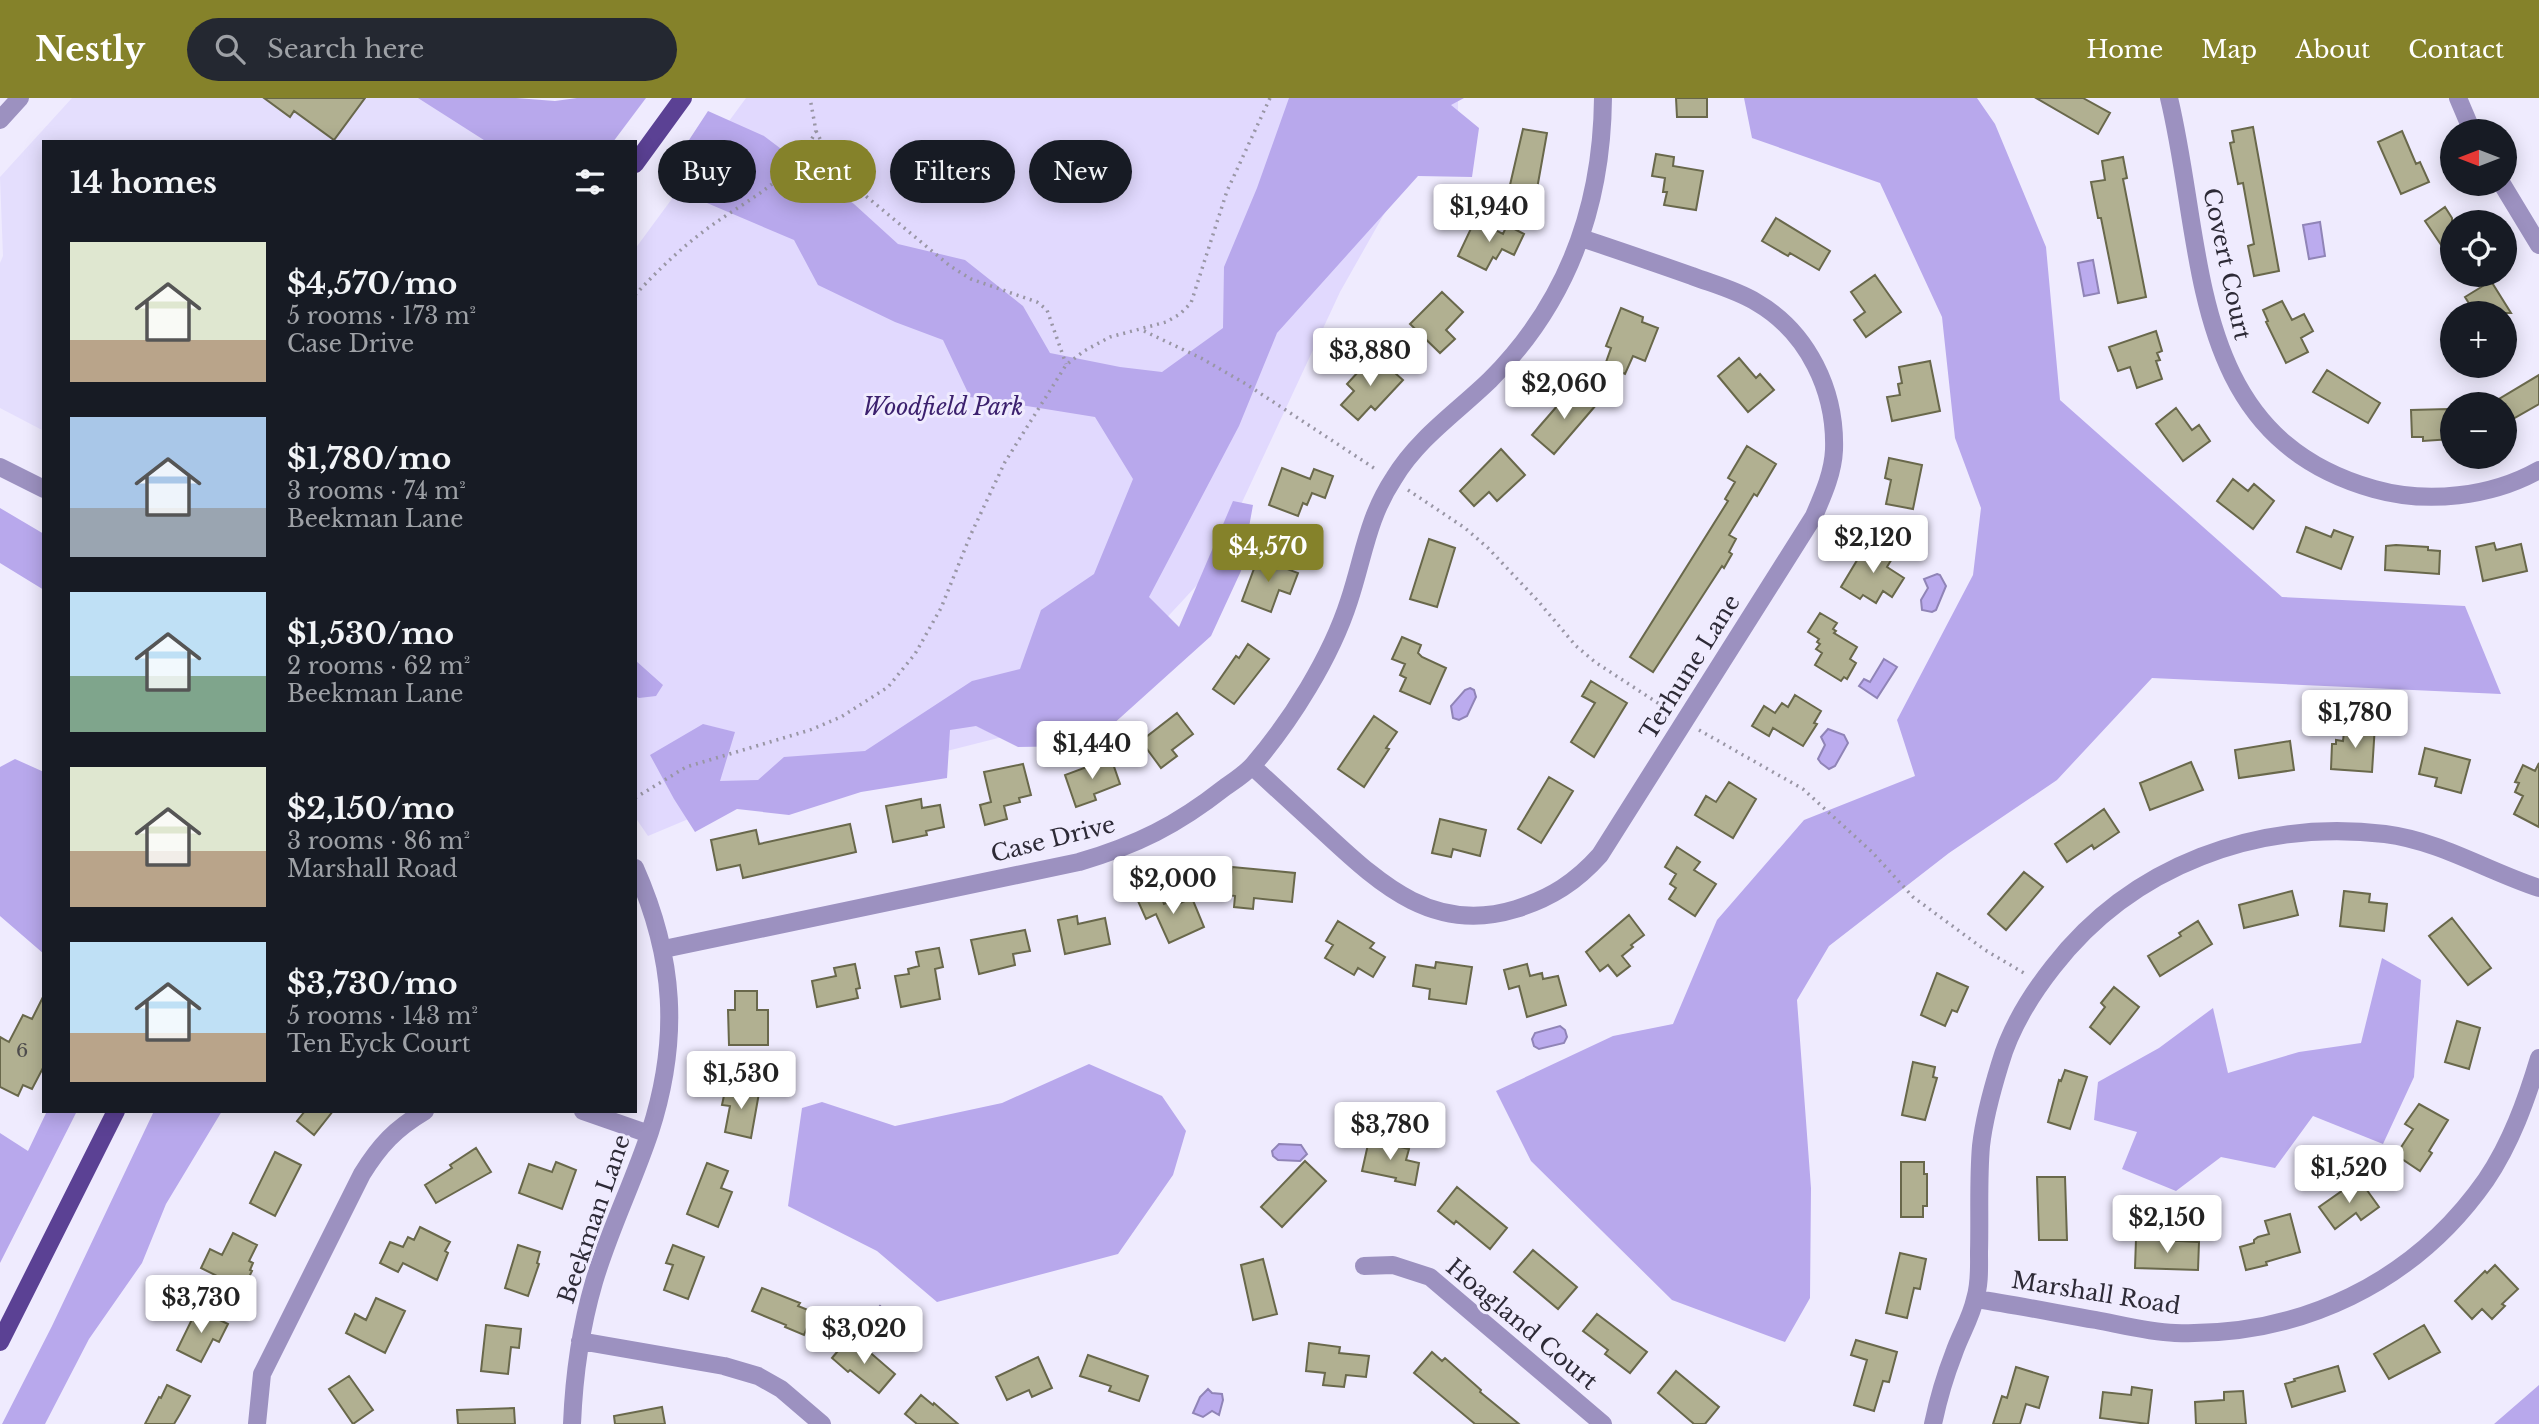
<!DOCTYPE html>
<meta charset="utf-8">
<style>
:root{--surface:#171b24;--page:#242831;--text:#f1f3f6;--muted:#9ea1a6;--accent:#85822a}
body{margin:0;font-family:"Libre Baskerville",serif;background:var(--page);color:var(--text);height:100vh;display:flex;flex-direction:column;font-size:26px;white-space:nowrap}
*{box-sizing:border-box;margin:0}
p{font-size:23px;color:var(--muted)}
.icon{flex:none;width:38px;height:38px;fill:none;stroke:currentColor;stroke-width:2;stroke-linecap:round;stroke-linejoin:round}
.map{position:relative;flex:1;overflow:hidden}
.drawer{position:absolute;left:42px;top:42px;width:595px;height:973px;display:flex;flex-direction:column;background:var(--surface);border-radius:0px;box-shadow:0 4px 18px #0003}
.drawer>*{flex:none}
.banner{position:absolute;left:658px;top:42px;width:665px;height:63px;display:flex;gap:14px}
.needle{width:46px;rotate:270deg}
.controls{position:absolute;left:2440px;top:21px;display:grid;gap:14px}
.controls a{display:grid;place-items:center;width:77px;height:77px;border-radius:50%;background:var(--surface);box-shadow:0 4px 18px #0003;font-size:35px}
.price{position:absolute;translate:-50% -60px;padding:0 16px;border-radius:7px;background:#fff;color:#222;font-size:23px;line-height:46px;filter:drop-shadow(0 2px 4px #0008)}
.price::after{content:'';position:absolute;left:50%;top:42px;width:21px;height:16px;margin-left:-10px;background:inherit;clip-path:polygon(0 0,100% 0,50% 100%)}
.price.current{background:var(--accent);color:#fff}
ul{padding:0;list-style:none}
li{display:flex;align-items:center;gap:21px;height:175px;padding:0 28px}
li span{display:grid;place-items:center;flex:none;width:196px;height:140px;border-radius:0px;color:#555}
li>.icon{margin-inline-start:auto}
span .icon{width:84px;height:84px;fill:#fffc;stroke-width:1}
li b{font-size:30px}
h2{display:flex;justify-content:space-between;align-items:center;height:84px;padding:0 28px;font-size:30px}
.tag{padding:0 24px;border-radius:32px;background:var(--surface);box-shadow:0 4px 18px #0003;font-size:24px;line-height:63px}
.tag.current{background:var(--accent);color:#fff}
header{display:flex;align-items:center;gap:42px;box-sizing:border-box;height:98px;padding:0 35px;background:var(--accent);color:#fff}
header strong{font-size:33px}
nav{display:flex;gap:38px;margin-inline-start:auto;font-size:24px}
.search{width:490px;height:63px;background:var(--page);display:flex;align-items:center;gap:18px;box-sizing:border-box;padding:0 24px;border-radius:38px;color:var(--muted);font-size:26px}
.map>svg:first-child{display:block}
</style>
<header>
<strong>Nestly</strong>
<div class="search"><svg class="icon" aria-label="search" viewBox="0 0 24 24"><circle cx="10" cy="10" r="6"/><path d="M15 15l6 6"/></svg>Search here</div>
<nav><a>Home</a><a>Map</a><a>About</a><a>Contact</a></nav>
</header>
<div class="map">
<svg width="2539" height="1326" viewBox="0 0 2539 1326">
<rect width="100%" height="100%" fill="#efebfe"/>
<path fill="#e4defd" d="M72,0H480L548,44H44V333L0,310V165L3,158L0,79Z"/>
<path fill="#e1d9fe" d="M746,0H1458V70L1418,56L1340,194L1210,473L1073,621L860,675L748,696L648,738L635,719V151Z"/>
<path fill="#b8a8ec" d="M418,0H516L555,3L577,0H646L613,44H487Z
M1289,0H1464L1451,7L1479,30L1472,79L1418,78L1277,235L1239,328L1149,499L1179,529L1233,403L1253,407L1241,473L1211,538L1111,628L1080,648L1018,649L976,628L950,632L947,680L861,694L789,717L737,711L695,734L674,701L650,657L703,626L735,634L720,683L758,682L784,659L865,653L972,583L1020,571L1041,512L1094,476L1133,381L1095,319L970,299L943,242L895,224L818,187L794,142L707,105L672,68L708,13L764,38L854,106L898,146L965,162L1023,208L1050,255L1120,269L1162,274L1223,230L1224,169L1257,90Z
M1744,0H1977L1995,26L2046,149L2060,302L2282,499L2465,508L2501,596L2152,580L2057,682L1949,755L1829,848L1797,902L1811,1090L1810,1200L1785,1244L1672,1202L1531,1063L1496,993L1613,938L1673,926L1717,822L1804,722L1915,678L1897,622L1973,477L1981,410L1955,340L1942,219L1880,85L1752,40Z
M0,410L44,436V492L0,465Z
M635,562L663,587L656,598L639,600L635,598Z
M15,661L44,674V856L0,818V669Z
M2382,860L2421,882L2414,979L2383,1046L2313,1018L2275,1070L2221,1059L2176,1093L2122,1071L2137,1034L2094,1022L2098,984L2159,950L2213,910L2228,975L2299,954L2361,945Z
M1089,966L1162,998L1186,1033L1173,1077L1118,1156L937,1204L877,1153L788,1108L802,1010L822,1004L895,1028L1002,1005Z
M47,1013H77L0,1165V1035L28,1053Z
M154,1013H222L166,1106L142,1165L89,1241L45,1326H2L52,1228Z
M2539,1287V1326H2494Z"/>
<path fill="#bbabee" stroke="#9084b7" stroke-width="2" d="M2320,124L2325,158L2309,161L2303,127Z
M2093,162L2099,195L2084,198L2078,165Z
M1937,476L1940,477L1946,488L1936,512L1932,514L1922,512L1921,502L1928,490L1924,481Z
M1884,561L1897,569L1877,600L1859,588L1864,581L1870,584Z
M1470,590L1474,592L1476,599L1467,618L1459,622L1453,620L1451,608L1465,592Z
M1828,631L1844,637L1848,645L1835,668L1829,671L1821,665L1818,661L1825,647L1821,639Z
M1560,928L1565,932L1567,939L1564,945L1539,951L1534,948L1532,941L1535,935Z
M1381,1011L1384,1013L1388,1026L1385,1030L1355,1036L1350,1033L1348,1022L1350,1017Z
M1279,1046L1301,1047L1307,1056L1300,1063L1278,1062L1273,1058L1272,1053Z
M880,1208L890,1217L875,1235L880,1240L873,1248L857,1235Z
M1208,1291L1212,1295L1222,1296L1223,1302L1219,1317L1212,1313L1203,1319L1193,1315L1200,1299Z"/>
<path fill="#b1b091" stroke="#69684b" stroke-width="2" d="M264,0H365L334,42L294,13L290,19Z
M1676,0H1707V19H1677Z
M2036,0H2083L2110,15L2098,36Z
M2253,29L2279,173L2254,178L2248,148L2254,146L2243,85L2238,86L2230,45L2234,44L2232,33Z
M1523,31L1547,35L1537,91L1510,87Z
M2402,33L2416,66L2420,64L2429,84L2401,96L2378,44Z
M1656,56L1674,59L1673,68L1703,73L1696,112L1664,107L1667,94H1663L1665,80L1652,78Z
M2123,59L2127,80L2123,81L2146,199L2118,205L2101,120H2098L2091,84L2105,82L2102,63Z
M2445,109L2452,120V163L2425,123Z
M1776,120L1830,153L1819,172L1790,155L1788,158L1762,143Z
M1475,122L1503,136L1507,127L1524,136L1514,157L1502,151L1496,161L1493,159L1486,172L1458,158Z
M1875,177L1901,214L1866,239L1854,222L1865,214L1851,194Z
M2491,183L2511,215H2475L2465,199Z
M1442,194L1463,214L1446,232L1455,241L1440,255L1410,226Z
M2282,203L2292,222L2304,216L2313,233L2301,240L2308,254L2286,265L2266,224L2268,223L2263,212Z
M1621,210L1643,219L1642,224L1658,230L1645,263L1633,258L1625,276L1605,267L1611,250L1606,248Z
M2156,233L2162,253L2157,255L2160,262L2156,263L2162,281L2137,290L2130,269L2118,273L2109,249Z
M1371,260L1383,271L1386,267L1403,282L1375,312L1371,308L1358,322L1341,307L1354,293L1347,286Z
M1739,260L1756,280L1760,276L1774,292L1748,314L1718,278Z
M1930,263L1940,313L1892,323L1887,299L1900,297L1898,286L1902,285L1899,269Z
M2327,272L2380,305L2368,325L2313,294Z
M2539,277V306L2511,322L2504,306L2499,301Z
M1571,292L1576,296L1579,293L1596,307L1554,356L1532,337Z
M2176,310L2192,332L2199,327L2210,343L2183,363L2156,326Z
M2448,311V313H2452V341L2423,343V339H2412L2411,312Z
M1747,348L1776,366L1757,398L1754,396L1729,437L1736,441L1729,454L1732,456L1724,470L1722,468L1653,574L1630,559L1728,403L1725,401L1735,384L1728,380Z
M1501,351L1525,377L1497,403L1489,394L1474,408L1460,393Z
M1889,360L1922,367L1913,411L1886,406L1891,382L1885,380Z
M1282,370L1310,381L1314,371L1333,378L1325,400L1312,395L1307,407L1303,405L1298,418L1269,407Z
M2233,381L2248,393L2254,386L2274,403L2253,431L2217,403Z
M2306,429L2331,439L2334,432L2353,439L2341,471L2297,454Z
M1429,441L1455,450L1437,509L1410,501Z
M1877,442L1896,454L1887,469L1904,480L1892,499L1883,493L1876,505L1863,497L1860,501L1841,489L1862,454L1868,458Z
M2494,445L2496,452L2521,446L2527,473L2483,483L2476,449Z
M2396,447L2428,449V452L2440,453L2439,476L2385,472L2386,448Z
M1258,460L1298,475L1290,496L1279,492L1271,514L1242,503Z
M1820,515L1837,525L1833,531L1836,533L1834,535L1857,549L1850,561L1856,565L1847,581L1844,579L1841,583L1815,567L1822,555L1816,551L1820,546L1817,544L1819,541L1808,534Z
M1402,539L1421,547L1418,555L1422,559L1446,570L1430,606L1400,593L1406,580L1400,577L1405,566L1392,561Z
M1248,546L1269,561L1234,606L1213,591L1236,558L1239,560Z
M1591,583L1627,605L1594,659L1571,644L1595,605L1582,598Z
M1795,597L1821,613L1814,625L1817,626L1803,648L1773,630L1769,638L1752,628L1764,608L1775,615L1782,605L1788,609Z
M1177,615L1193,636L1172,652L1177,658L1161,670L1141,643Z
M1374,618L1397,634L1386,650L1389,651L1364,689L1338,671Z
M2357,626L2375,627L2372,674L2331,671L2332,646H2336V642L2343,643L2344,634L2356,635Z
M2290,643L2294,672L2239,680L2235,652Z
M2425,650L2470,662L2461,695L2435,688L2437,680L2419,676Z
M1111,660L1120,686L1094,696L1096,702L1076,709L1065,677Z
M2191,664L2203,692L2150,712L2140,685Z
M2539,665V729L2514,716L2523,698L2515,694L2519,685L2515,684L2523,667L2535,673Z
M1023,666L1031,697L1019,700L1020,704L1004,708L1007,721L985,727L980,707L991,704L984,674Z
M1549,679L1573,693L1541,745L1518,731Z
M1729,684L1756,701L1733,740L1695,717L1706,698L1716,704Z
M921,701L922,710L940,707L944,729L926,733L927,737L893,744L886,708Z
M2104,711L2119,734L2094,751L2092,747L2067,764L2055,746Z
M1440,721L1486,732L1480,758L1453,751L1451,759L1432,755Z
M850,726L856,754L743,780L740,767L717,772L711,742L756,732L759,746Z
M1677,749L1700,764L1694,772L1716,786L1695,818L1669,801L1676,790L1670,786L1676,776L1665,769Z
M1232,769L1295,775L1292,804L1254,800L1253,811L1234,809L1235,798L1229,797Z
M2024,774L2043,789L2006,832L1988,816Z
M1159,793L1164,806L1175,801L1178,806L1192,800L1204,829L1169,845L1156,816L1146,821L1138,803Z
M2292,793L2298,817L2244,830L2239,807Z
M2344,793L2370,796L2369,804L2387,806L2384,833L2340,828Z
M1629,817L1644,837L1631,847L1633,849L1622,858L1630,868L1617,878L1608,867L1600,873L1586,854Z
M1077,818L1078,826L1105,820L1110,846L1065,856L1058,822Z
M2452,820L2491,870L2468,887L2429,838Z
M1338,823L1374,845L1370,850L1385,859L1373,879L1358,870L1354,877L1325,860L1333,847L1326,843Z
M2198,823L2212,846L2160,878L2148,858L2181,838L2179,835Z
M1025,832L1030,853L1013,856L1015,867L979,876L971,842Z
M939,850L943,869L935,871L940,901L901,909L895,878L909,876L908,871L919,868L916,854Z
M1436,864L1472,869L1466,906L1429,901L1430,891L1413,888L1416,867L1435,870Z
M855,866L860,890L856,891L858,900L817,909L812,883L836,878L834,870Z
M1527,866L1530,878L1542,875L1543,881L1558,878L1566,907L1527,919L1519,888L1509,891L1504,872Z
M1937,875L1968,889L1957,914L1952,912L1945,928L1921,917Z
M2114,889L2139,909L2110,946L2090,929L2105,909L2101,905Z
M735,893H757V912H768V947H729L728,912H735Z
M44,897V968L32,991L23,987L18,998L0,989V939L9,944L23,917L32,921Z
M2457,923L2480,930L2469,971L2445,964Z
M1913,964L1935,969L1933,979L1937,980L1925,1022L1902,1017Z
M2065,972L2087,979L2070,1031L2048,1024L2059,982L2061,983Z
M726,988L759,995L751,1040L725,1034L730,1008L722,1007Z
M2419,1006L2448,1022L2429,1053L2432,1055L2420,1073L2396,1057L2413,1031L2405,1026Z
M305,1013H333L314,1037L297,1023Z
M1369,1042L1409,1051L1406,1062L1419,1065L1415,1087L1395,1083L1396,1080L1362,1073Z
M476,1050L491,1074L436,1105L425,1087L452,1070L450,1067Z
M275,1054L301,1067L275,1118L250,1105Z
M1305,1063L1326,1083L1282,1129L1261,1109Z
M556,1064L576,1072L562,1111L519,1095L529,1066L552,1074Z
M1901,1064H1924V1076H1927V1108H1923V1119H1901Z
M707,1065L728,1073L721,1090L732,1094L718,1129L687,1116Z
M2037,1079H2065L2067,1142H2039Z
M2359,1081L2379,1109L2361,1122L2356,1115L2335,1131L2319,1109Z
M1457,1089L1507,1130L1490,1151L1456,1123L1454,1126L1438,1113Z
M2290,1116L2300,1154L2266,1164L2267,1167L2246,1172L2240,1149L2254,1145V1142L2258,1139L2269,1136L2265,1123Z
M420,1129L450,1144L445,1153L448,1155L437,1182L403,1165L398,1174L380,1165L390,1144L403,1149L408,1139L414,1142Z
M233,1135L257,1147L249,1163L253,1165L250,1172L252,1173L243,1191L201,1170L210,1151L222,1157Z
M2136,1141L2199,1144L2198,1172L2135,1170Z
M518,1147L540,1154L537,1165L539,1166L528,1198L505,1190Z
M673,1147L704,1159L688,1201L664,1192L673,1167L666,1165Z
M1533,1152L1577,1189L1558,1211L1514,1174Z
M1900,1155L1926,1161L1920,1191L1914,1190L1907,1220L1886,1215Z
M1263,1161L1277,1216L1253,1222L1241,1167Z
M2495,1167L2518,1191L2502,1206L2505,1208L2492,1221L2482,1211L2472,1221L2455,1203L2485,1173L2487,1175Z
M762,1190L800,1205L798,1208L813,1214L804,1237L785,1229L786,1227L752,1213Z
M376,1200L405,1213L385,1255L346,1235L355,1216L366,1222Z
M197,1211L228,1226L219,1244L213,1241L201,1264L177,1252Z
M1597,1216L1647,1254L1630,1275L1605,1256L1608,1252L1583,1233Z
M486,1227L521,1231L519,1250L511,1249L508,1276L481,1273Z
M2424,1227L2440,1254L2389,1281L2374,1256Z
M848,1241L864,1254L866,1251L895,1276L879,1295L850,1272L848,1274L832,1260Z
M1856,1242L1897,1254L1889,1284L1883,1283L1874,1313L1854,1307L1867,1262L1851,1257Z
M1309,1245L1340,1249L1339,1255L1369,1258L1366,1279L1346,1277L1344,1289L1323,1287L1325,1275L1306,1273Z
M1432,1254L1442,1263L1445,1260L1481,1292L1480,1294L1519,1326H1475L1414,1275Z
M1088,1257L1148,1278L1139,1303L1109,1293L1111,1288L1080,1278Z
M1038,1259L1052,1290L1032,1299L1029,1292L1007,1302L996,1279Z
M2338,1268L2345,1293L2292,1309L2285,1286L2295,1283L2294,1281Z
M2016,1269L2048,1279L2039,1310L2026,1306L2020,1326H1993L2002,1298L2007,1300Z
M1676,1273L1719,1309L1705,1326H1694L1658,1295Z
M349,1278L373,1312L353,1326L329,1291Z
M167,1287L190,1298L180,1316L174,1326H145L159,1299L161,1300Z
M2132,1289L2152,1292L2148,1326L2100,1320L2103,1294L2131,1297Z
M2243,1293L2246,1326H2196L2195,1304L2224,1302V1294Z
M921,1297L933,1307L934,1305L958,1326H917L905,1316Z
M662,1309L665,1326H615L614,1318Z
M514,1310L515,1326H458L457,1312Z"/>
<g fill="none" stroke-linecap="round" stroke-linejoin="round">
<path stroke="#9996a5" stroke-width="3.5" stroke-dasharray="2 5" stroke-linecap="butt" d="M816,33L837,74L950,168L971,181L1037,204L1047,212L1066,266
M786,76L836,74
M635,197C658,172 681,150 708,130C751,99 791,83 816,33L810,0
M1144,233L1201,260L1246,286L1377,372
M1408,392L1465,430L1488,450L1538,503L1576,548L1595,564L1670,613
M1699,632L1803,691L1872,754L1913,799L1985,852L2024,875
M635,700L686,669L810,632L841,619L888,589L915,556L941,510L971,436L1005,364L1066,267L1084,253L1110,239L1166,224L1180,216L1191,205L1227,93L1270,0"/>
<path stroke="#9c91c0" stroke-width="18" d="M2169,0C2206,153 2186,338 2374,391C2427,406 2491,399 2539,372
M2458,0L2472,33
M0,22L20,0
M2502,86L2539,147
M0,369L44,391
M1252,668C1277,691 1302,714 1327,737C1382,788 1435,836 1516,811C1551,800 1576,784 1600,757L1814,418C1823,397 1833,375 1834,352C1836,293 1808,234 1756,204C1736,192 1713,186 1692,178C1655,165 1618,152 1581,140
M664,851L1079,764C1137,747 1177,727 1224,690C1234,683 1245,676 1253,667C1291,623 1331,559 1349,503C1364,458 1367,421 1394,380C1418,340 1457,314 1490,282C1567,205 1602,108 1603,0
M583,1013L649,1036
M1364,1168L1393,1167L1430,1179L1603,1326
M1976,1201C2016,1207 2056,1215 2096,1222C2122,1227 2149,1234 2175,1235C2300,1239 2414,1185 2486,1082C2511,1045 2526,1003 2539,960
M580,1243L724,1268L758,1278L781,1291L822,1326
M257,1326L262,1276L362,1076C380,1047 395,1031 425,1013
M572,1326C574,1277 580,1232 594,1184C609,1133 633,1085 650,1034C680,941 675,860 635,770
M1933,1326C1938,1302 1945,1278 1954,1255C1960,1237 1971,1220 1975,1201C1980,1186 1979,1169 1979,1154C1980,1119 1978,1083 1981,1048C1984,1021 1992,992 2000,966C2010,931 2031,897 2053,869C2132,767 2258,721 2385,736C2440,743 2487,773 2539,790"/>
<path stroke="#5b4194" stroke-width="18" d="M635,66L683,0
M0,1244L116,1013"/>
</g>
<g text-anchor="middle" stroke-width="6" stroke-linejoin="round" paint-order="stroke">
<g font-size="19" fill="#4e4c4d">
<text x="22" y="959">6</text>
</g>
<g font-size="23" fill="#2d2a36" stroke="#efebfe">
<text transform="translate(2227 166) rotate(78)" y="8">Covert Court</text>
<text transform="translate(1690 569) rotate(-58)" y="8">Terhune Lane</text>
<text transform="translate(1053 741) rotate(-14)" y="8">Case Drive</text>
<text transform="translate(594 1121) rotate(-71)" y="8">Beekman Lane</text>
<text transform="translate(2096 1195) rotate(9)" y="8">Marshall Road</text>
<text transform="translate(1522 1226) rotate(40)" y="8">Hoagland Court</text>
</g>
<g font-size="23" font-style="italic" fill="#3c216e" stroke="#efebfe">
<text x="943" y="317">Woodfield Park</text>
</g>
</g>
</svg>
<div class="controls">
<a><svg class="needle" viewBox="-14 -14 28 28"><path d="M0-13l5 13h-10z" fill="#e53935"/><path d="M0 13l5-13h-10z" fill="#9ea1a6"/></svg></a>
<a><svg class="icon" aria-label="locate" viewBox="0 0 24 24"><circle cx="12" cy="12" r="6"/><path d="M12 2v4M12 18v4M2 12h4M18 12h4"/></svg></a>
<a>+</a>
<a>−</a>
</div>
<b class="price" style="left:1489px;top:146px">$1,940</b>
<b class="price" style="left:1370px;top:290px">$3,880</b>
<b class="price" style="left:1564px;top:323px">$2,060</b>
<b class="price" style="left:1873px;top:477px">$2,120</b>
<b class="price current" style="left:1268px;top:486px">$4,570</b>
<b class="price" style="left:2355px;top:652px">$1,780</b>
<b class="price" style="left:1092px;top:683px">$1,440</b>
<b class="price" style="left:1173px;top:818px">$2,000</b>
<b class="price" style="left:741px;top:1013px">$1,530</b>
<b class="price" style="left:1390px;top:1064px">$3,780</b>
<b class="price" style="left:2349px;top:1107px">$1,520</b>
<b class="price" style="left:2167px;top:1157px">$2,150</b>
<b class="price" style="left:201px;top:1237px">$3,730</b>
<b class="price" style="left:864px;top:1268px">$3,020</b>
<div class="banner">
<a class="tag">Buy</a>
<a class="tag current">Rent</a>
<a class="tag">Filters</a>
<a class="tag">New</a>
</div>
<section class="drawer">
<h2>14 homes<svg class="icon" aria-label="filters" viewBox="0 0 24 24"><path d="M4 7h16M4 17h16"/><circle cx="9" cy="7" r="2"/><circle cx="15" cy="17" r="2"/></svg></h2>
<ul>
<li><span style="background:linear-gradient(#dfe7d0 70%,#b9a48a 0)"><svg class="icon" aria-label="home" viewBox="0 0 24 24"><path d="M3 11l9-7 9 7M6 9v11h12V9"/></svg></span><div><b>$4,570/mo</b><p>5 rooms · 173 m²</p><p>Case Drive</p></div></li>
<li><span style="background:linear-gradient(#a9c7e8 65%,#9aa5b1 0)"><svg class="icon" aria-label="home" viewBox="0 0 24 24"><path d="M3 11l9-7 9 7M6 9v11h12V9"/></svg></span><div><b>$1,780/mo</b><p>3 rooms · 74 m²</p><p>Beekman Lane</p></div></li>
<li><span style="background:linear-gradient(#bfe0f5 60%,#7fa58c 0)"><svg class="icon" aria-label="home" viewBox="0 0 24 24"><path d="M3 11l9-7 9 7M6 9v11h12V9"/></svg></span><div><b>$1,530/mo</b><p>2 rooms · 62 m²</p><p>Beekman Lane</p></div></li>
<li><span style="background:linear-gradient(#dfe7d0 60%,#b9a48a 0)"><svg class="icon" aria-label="home" viewBox="0 0 24 24"><path d="M3 11l9-7 9 7M6 9v11h12V9"/></svg></span><div><b>$2,150/mo</b><p>3 rooms · 86 m²</p><p>Marshall Road</p></div></li>
<li><span style="background:linear-gradient(#bfe0f5 65%,#b9a48a 0)"><svg class="icon" aria-label="home" viewBox="0 0 24 24"><path d="M3 11l9-7 9 7M6 9v11h12V9"/></svg></span><div><b>$3,730/mo</b><p>5 rooms · 143 m²</p><p>Ten Eyck Court</p></div></li>
</ul>
</section>
</div>
